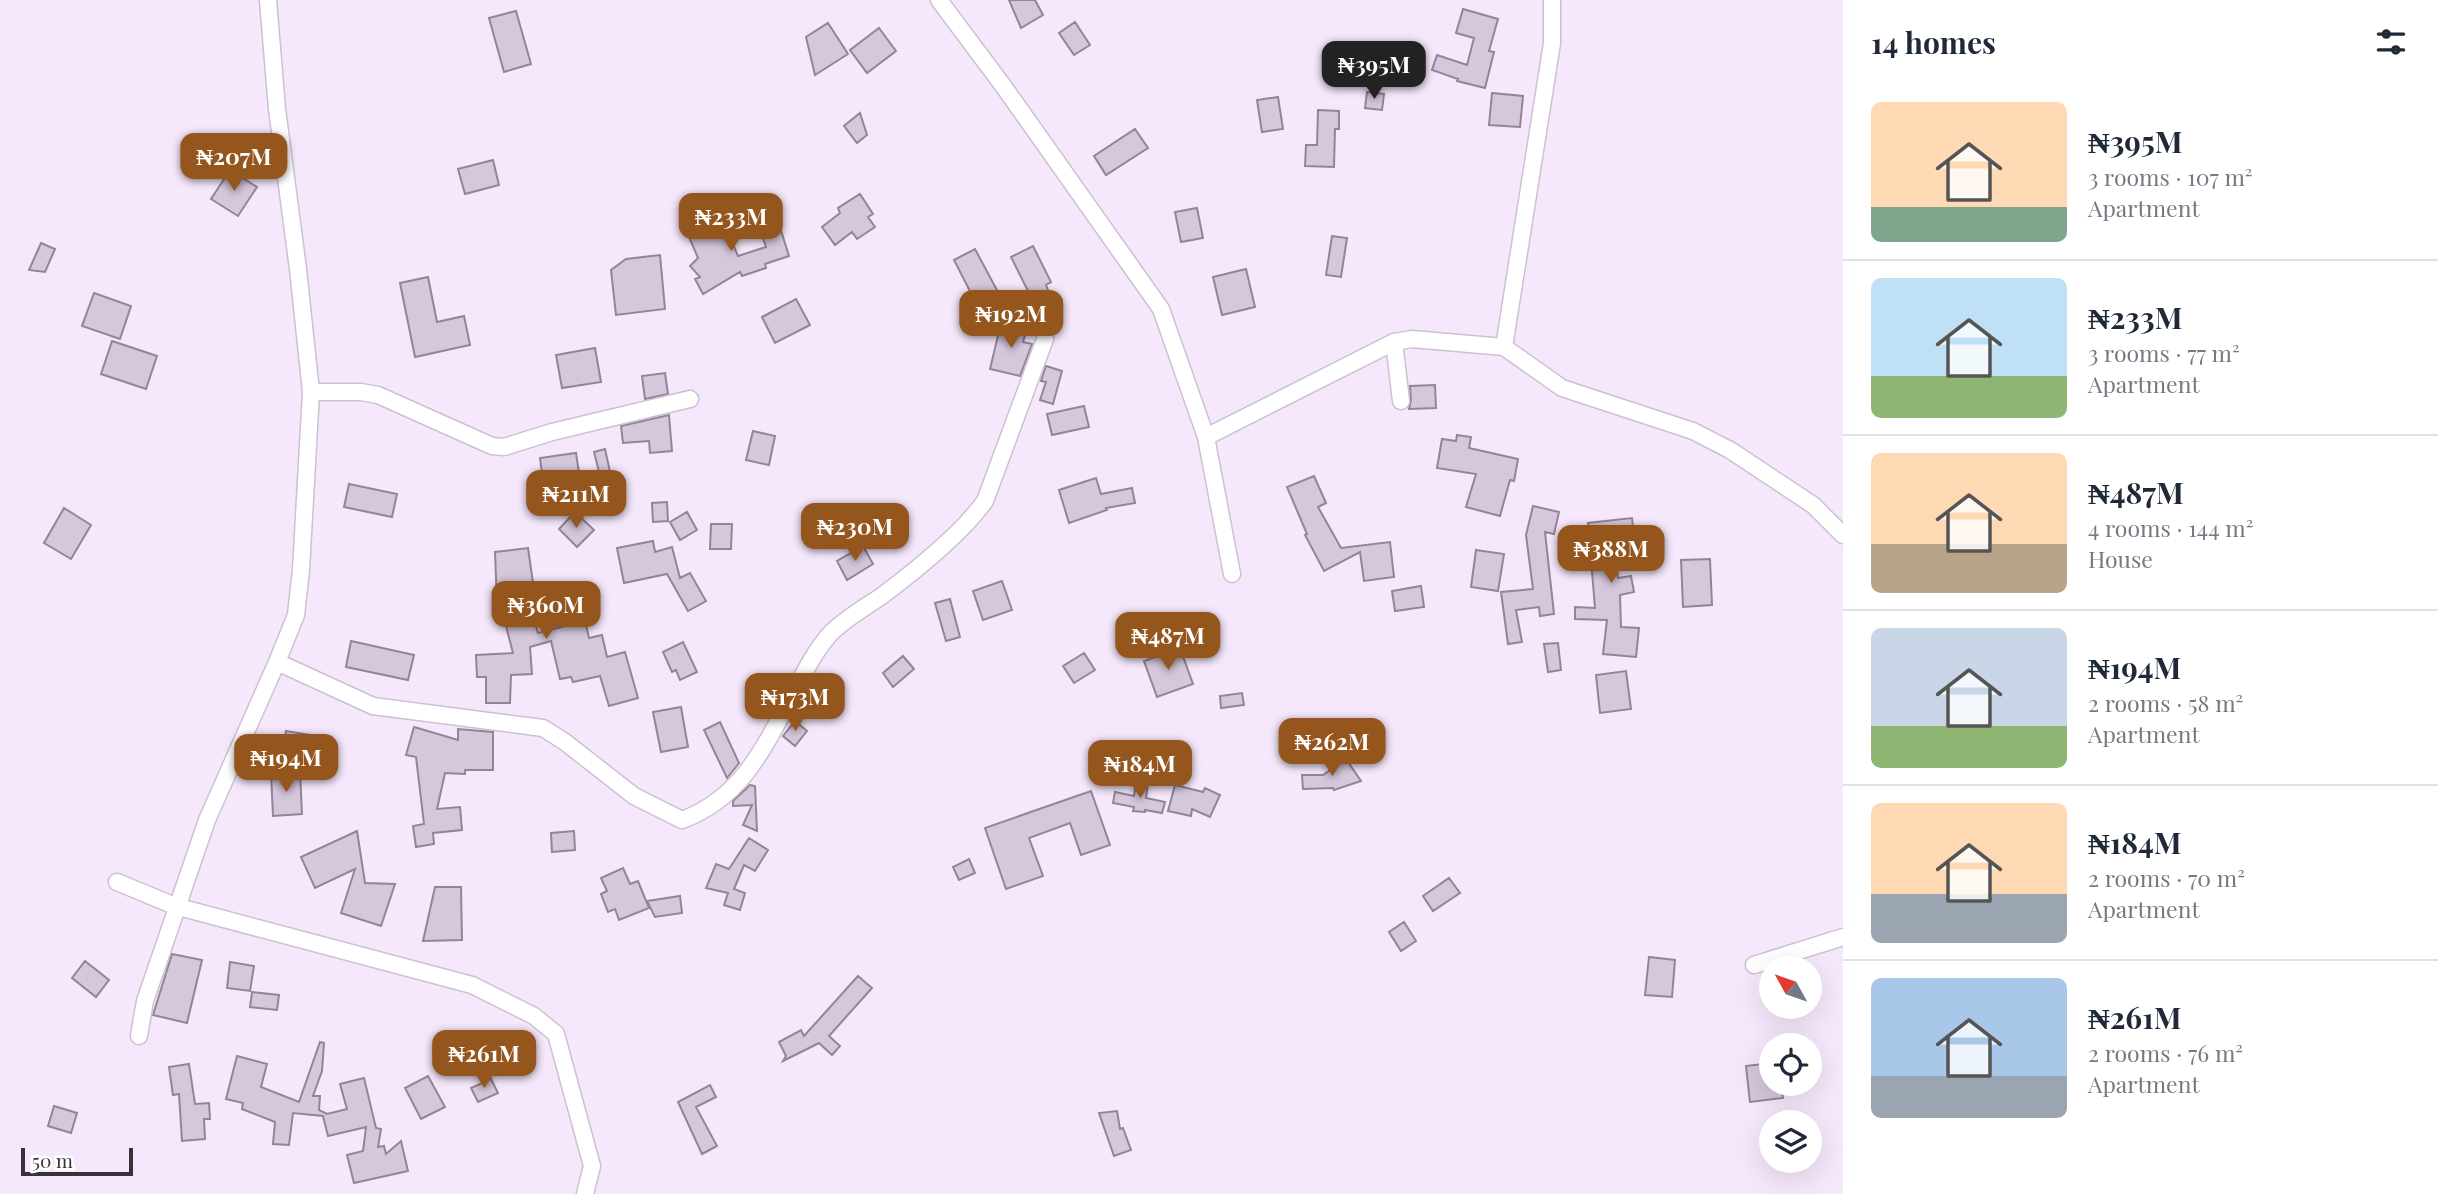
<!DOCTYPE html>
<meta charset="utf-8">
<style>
:root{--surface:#fff;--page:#f6f6f7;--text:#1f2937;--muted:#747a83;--line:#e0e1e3;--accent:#95561e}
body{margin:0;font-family:"Playfair Display",serif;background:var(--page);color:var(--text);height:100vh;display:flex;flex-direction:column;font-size:26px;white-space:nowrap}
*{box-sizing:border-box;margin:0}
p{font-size:23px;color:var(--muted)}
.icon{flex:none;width:38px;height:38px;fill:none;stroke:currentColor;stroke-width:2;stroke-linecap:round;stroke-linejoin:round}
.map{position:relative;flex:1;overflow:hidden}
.details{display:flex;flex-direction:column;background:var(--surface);width:595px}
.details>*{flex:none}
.needle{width:46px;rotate:310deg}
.buttons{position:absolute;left:1759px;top:956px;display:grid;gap:14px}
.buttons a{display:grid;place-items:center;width:63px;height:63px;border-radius:50%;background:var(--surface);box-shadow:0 7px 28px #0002;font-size:35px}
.scale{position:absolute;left:21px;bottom:18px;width:112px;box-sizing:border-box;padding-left:7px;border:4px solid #373139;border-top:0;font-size:19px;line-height:24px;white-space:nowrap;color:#373139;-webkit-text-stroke:5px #fff;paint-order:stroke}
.price{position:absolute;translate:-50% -60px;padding:0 16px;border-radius:14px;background:var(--accent);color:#fff;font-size:23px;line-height:46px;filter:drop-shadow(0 2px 4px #0008)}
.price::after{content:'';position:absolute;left:50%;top:42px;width:21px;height:16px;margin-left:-10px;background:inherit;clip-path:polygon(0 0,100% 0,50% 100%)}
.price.active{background:#222;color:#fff}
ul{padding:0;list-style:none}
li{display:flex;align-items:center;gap:21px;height:175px;padding:0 28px}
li+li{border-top:2px solid var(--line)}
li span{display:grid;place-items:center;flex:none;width:196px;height:140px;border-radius:10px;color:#555}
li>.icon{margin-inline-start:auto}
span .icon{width:84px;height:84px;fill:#fffc;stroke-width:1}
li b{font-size:30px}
h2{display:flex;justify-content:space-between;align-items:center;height:84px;padding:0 28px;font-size:30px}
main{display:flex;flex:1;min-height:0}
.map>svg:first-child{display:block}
</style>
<main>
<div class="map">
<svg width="1843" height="1194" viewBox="0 0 1843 1194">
<rect width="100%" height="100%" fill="#f6e8fc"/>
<path fill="#d6c8dc" stroke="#918596" stroke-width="2" d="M1009,0H1035L1043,15L1021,28Z
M1463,9L1498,19L1489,51L1494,52L1485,88L1457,81L1458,79L1432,70L1437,55L1467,65L1474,38L1456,33Z
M516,11L531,64L504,72L489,18Z
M1075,22L1090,45L1074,55L1059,33Z
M828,23L848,54L815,75L806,37Z
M879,28L896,51L867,73L850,50Z
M1367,92L1384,94L1382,110L1365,108Z
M1492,93L1523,96L1520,127L1489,125Z
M1278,97L1283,129L1262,132L1257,100Z
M1318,110L1339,111V129H1335L1334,167L1305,166L1306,145H1317Z
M860,113L867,135L857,143L844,126Z
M1135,129L1148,148L1106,175L1094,156Z
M493,160L499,185L465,194L458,169Z
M230,170L257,187L238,216L211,199Z
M860,194L873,214L868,217L875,227L857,239L852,232L835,245L822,227L840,213L838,208Z
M1197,208L1203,238L1181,242L1175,212Z
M720,215L738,256L766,247L759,227L778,221L789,256L765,264L766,268L742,276L740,272L703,294L695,279L700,277L690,266L698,258L686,230Z
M1332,236L1347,238L1341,277L1326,275Z
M41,243L55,249L45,272L29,270Z
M1033,246L1051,282L1046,285L1052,300L1026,312L1021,301L1031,297L1011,257Z
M975,249L998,292L976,303L954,260Z
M660,255L665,309L616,315L611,270L626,259Z
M1246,269L1255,307L1222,315L1213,277Z
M428,277L437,322L464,316L470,345L415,357L400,283Z
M94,293L131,306L120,339L82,326Z
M796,299L810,325L775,343L762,317Z
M1001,323L1027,329L1023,342L1032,344L1020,376L990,369Z
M112,341L157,356L146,389L101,374Z
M595,348L601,382L562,388L556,355Z
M1046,366L1062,371L1053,404L1040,400L1046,382L1041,381Z
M665,373L668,394L645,399L642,376Z
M1435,385L1436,408L1409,409L1411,400L1410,386Z
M1084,406L1089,427L1052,435L1047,414Z
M669,415L672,451L650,453L649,441L623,443L621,426Z
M753,431L775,436L769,465L746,460Z
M1457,435L1471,437L1469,448L1518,459L1514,481L1510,480L1500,516L1466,507L1476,474L1437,468L1442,439L1456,441Z
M605,449L613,485L603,488L594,452Z
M576,453L582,492L545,497L540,458Z
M1314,476L1326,503L1318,507L1341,548L1390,542L1394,577L1364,581L1360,552L1324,571L1305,535L1307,534L1287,487Z
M1096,478L1101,494L1132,488L1135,503L1106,508L1107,510L1069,523L1059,490Z
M349,484L397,494L392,517L344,507Z
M667,502L668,521L653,522L652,503Z
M1533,506L1559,512L1554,534L1545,532L1554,614L1540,616L1539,607L1516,610L1522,642L1508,644L1501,592L1533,589L1526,535Z
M64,508L91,525L71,559L44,543Z
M880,508L893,535L874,543L862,516Z
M575,512L594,530L577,547L559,529Z
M687,512L697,530L680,540L670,522Z
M1632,518L1635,546L1618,548V552L1615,553L1618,578L1631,576L1634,592L1620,595L1621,627L1639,628L1636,657L1603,654L1607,620L1575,619V607L1595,608L1588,523Z
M711,524H732L731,549H710Z
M653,541L655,552L672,547L680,578L690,573L706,601L688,611L667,574L624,583L617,548Z
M863,546L873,564L847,580L837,561Z
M528,548L535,597L528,598L538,633L585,621L589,638L602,635L607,657L625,652L638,698L609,706L600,676L573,682L571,677L560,679L551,641L530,647L532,674L511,675L510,703H486V677H477L476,655L513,653L500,603H497L495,552Z
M1476,550L1504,554L1498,591L1471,587Z
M1710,559L1712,605L1683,607L1681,560Z
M1002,581L1012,610L983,620L973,591Z
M1421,586L1424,607L1395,611L1392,591Z
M950,599L960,637L946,641L935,603Z
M351,641L414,655L408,680L346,667Z
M683,642L697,672L680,680L676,670L672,672L663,652Z
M1558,643L1561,670L1548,672L1544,644Z
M1180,648L1193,684L1157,697L1144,661Z
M1084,653L1095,670L1074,683L1063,666Z
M903,656L914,669L893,687L883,673Z
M1626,671L1631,709L1600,713L1596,675Z
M1242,693L1244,705L1221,708L1220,696Z
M681,707L688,747L661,752L653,712Z
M795,721L807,731L795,746L783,736Z
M720,722L739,763L727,778L704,730Z
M414,727L458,740V729L493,732V770H465V774L445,773L437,809L460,807L462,830L433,833L434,844L416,847L413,826L424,824L416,757L406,755Z
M286,731L311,735L307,754L283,749Z
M1346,759L1361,781L1334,790L1333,788L1303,789L1302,775H1323Z
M300,772L302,814L273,816L271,773Z
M1136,782L1148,783L1146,798L1165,802L1162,813L1145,810V812L1133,811L1134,807L1113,803L1115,792L1134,796Z
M750,785L755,786L757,831L743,825L752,805L733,806V801Z
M1175,785L1203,792L1205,788L1220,795L1210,817L1192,809L1191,816L1168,811Z
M1091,791L1110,845L1081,855L1070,823L1029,838L1043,876L1006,889L985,828Z
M357,831L365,883L395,884L381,926L341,913L355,869L315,888L301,857Z
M574,831L575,850L552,852L551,833Z
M749,838L768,850L755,871L744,865L734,889L745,893L740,910L724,905L728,893L706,888L716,864L729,869Z
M969,859L975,873L959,880L953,867Z
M623,868L630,884L638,881L649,908L619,920L615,909L608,912L601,894L607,891L601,878Z
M1449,878L1460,893L1433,911L1423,896Z
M435,887H461L462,940L423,941Z
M680,896L682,913L655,917L647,901Z
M1404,922L1416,941L1401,951L1389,932Z
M172,954L202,960L187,1023L153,1015Z
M1649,957L1675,960L1672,997L1645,995Z
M85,961L109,980L96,997L72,978Z
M230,962L254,966L250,991L227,988Z
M858,976L872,988L829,1036L840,1046L832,1055L819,1043L783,1061L786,1056L779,1042L801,1030L804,1036Z
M252,992L279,995L277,1010L250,1007Z
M320,1042L324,1043L322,1071L313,1096H320L319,1110L327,1114L347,1109L340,1084L364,1078L376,1128L381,1129L378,1147L384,1146L386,1154L401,1141L408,1171L354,1183L347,1155L363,1151L366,1127L328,1136L323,1116L293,1113L289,1145L273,1144L275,1122L242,1109L243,1103L226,1099L237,1056L267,1064L261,1087L299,1102Z
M1771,1063V1083H1781L1783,1098L1750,1102L1746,1066Z
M189,1064L195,1104L209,1103L210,1119H204L205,1139L182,1141L179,1094L173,1095L169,1067Z
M428,1076L445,1107L421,1119L405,1088Z
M491,1079L498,1093L478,1102L471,1088Z
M710,1085L716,1097L696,1107L717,1146L702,1154L678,1102Z
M54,1106L77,1113L71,1133L48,1126Z
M1117,1111L1120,1129L1123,1128L1131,1150L1114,1156L1099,1113Z"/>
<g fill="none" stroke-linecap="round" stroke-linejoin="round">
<g stroke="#cdc0d3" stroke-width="19">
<path id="street" d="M939,0L1004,87L1161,309L1206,437L1232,574
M1394,342L1401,401
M1504,347L1552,43V0
M311,392H361L378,395L492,446L504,447L552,432L690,399
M1206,437L1394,342L1412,339L1504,347L1562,388L1693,431L1730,450L1813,505L1843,535
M277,662L373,706L543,728L565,742L634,796L682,820C747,796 768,738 799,682C809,664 818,647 831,633C846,618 866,607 883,595C915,571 962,533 985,501L1045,339
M117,882L175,906L472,985L534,1016L556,1034L592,1166L585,1194
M1754,965L1843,937
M139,1036L145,1001L207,820L277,662L296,615L301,570L311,392L298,269L277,109L268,0"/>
</g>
<use href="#street" stroke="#fff" stroke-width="16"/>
</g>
</svg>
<div class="buttons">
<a><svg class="needle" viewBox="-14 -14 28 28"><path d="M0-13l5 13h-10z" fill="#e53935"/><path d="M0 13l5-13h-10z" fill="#747a83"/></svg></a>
<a><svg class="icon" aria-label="locate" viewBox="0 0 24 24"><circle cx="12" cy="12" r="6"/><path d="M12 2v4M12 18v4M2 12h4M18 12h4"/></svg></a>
<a><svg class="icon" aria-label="layers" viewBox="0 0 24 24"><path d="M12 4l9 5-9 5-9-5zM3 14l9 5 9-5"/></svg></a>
</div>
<div class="scale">50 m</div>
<b class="price active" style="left:1374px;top:101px">₦395M</b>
<b class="price" style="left:234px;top:193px">₦207M</b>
<b class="price" style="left:731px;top:253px">₦233M</b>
<b class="price" style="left:1011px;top:350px">₦192M</b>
<b class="price" style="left:576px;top:530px">₦211M</b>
<b class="price" style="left:855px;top:563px">₦230M</b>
<b class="price" style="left:1611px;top:585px">₦388M</b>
<b class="price" style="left:546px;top:641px">₦360M</b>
<b class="price" style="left:1168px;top:672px">₦487M</b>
<b class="price" style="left:795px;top:733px">₦173M</b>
<b class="price" style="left:1332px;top:778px">₦262M</b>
<b class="price" style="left:286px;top:794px">₦194M</b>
<b class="price" style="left:1140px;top:800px">₦184M</b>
<b class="price" style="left:484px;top:1090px">₦261M</b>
</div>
<section class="details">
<h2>14 homes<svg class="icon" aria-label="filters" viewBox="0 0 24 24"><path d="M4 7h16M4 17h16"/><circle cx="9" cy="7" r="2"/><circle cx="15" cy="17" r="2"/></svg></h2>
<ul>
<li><span style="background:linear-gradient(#ffd9b3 75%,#7fa58c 0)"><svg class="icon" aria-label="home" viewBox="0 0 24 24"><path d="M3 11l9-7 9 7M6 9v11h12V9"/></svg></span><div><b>₦395M</b><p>3 rooms · 107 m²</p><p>Apartment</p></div></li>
<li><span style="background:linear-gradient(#bfe0f5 70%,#8fb573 0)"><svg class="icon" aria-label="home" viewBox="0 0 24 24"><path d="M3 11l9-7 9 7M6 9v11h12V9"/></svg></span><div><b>₦233M</b><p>3 rooms · 77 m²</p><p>Apartment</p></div></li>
<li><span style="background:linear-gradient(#ffd9b3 65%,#b9a48a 0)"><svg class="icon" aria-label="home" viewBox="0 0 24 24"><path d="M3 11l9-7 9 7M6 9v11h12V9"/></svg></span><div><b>₦487M</b><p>4 rooms · 144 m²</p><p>House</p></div></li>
<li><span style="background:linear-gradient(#c9d6e8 70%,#8fb573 0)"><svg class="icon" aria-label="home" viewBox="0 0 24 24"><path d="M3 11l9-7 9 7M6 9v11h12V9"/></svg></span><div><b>₦194M</b><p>2 rooms · 58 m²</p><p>Apartment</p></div></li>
<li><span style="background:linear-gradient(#ffd9b3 65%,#9aa5b1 0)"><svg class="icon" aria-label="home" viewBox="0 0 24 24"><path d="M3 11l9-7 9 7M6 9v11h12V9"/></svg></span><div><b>₦184M</b><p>2 rooms · 70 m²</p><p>Apartment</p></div></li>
<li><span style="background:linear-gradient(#a9c7e8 70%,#9aa5b1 0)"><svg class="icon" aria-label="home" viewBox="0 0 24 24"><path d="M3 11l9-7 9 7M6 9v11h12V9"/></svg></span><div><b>₦261M</b><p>2 rooms · 76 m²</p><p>Apartment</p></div></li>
</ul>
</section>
</main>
